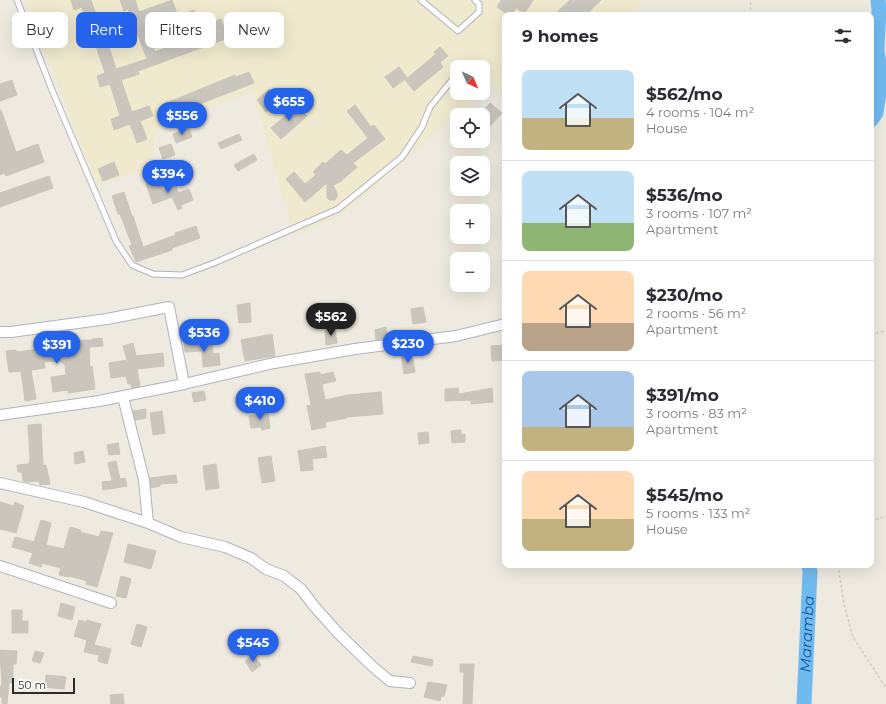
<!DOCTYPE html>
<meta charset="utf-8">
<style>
:root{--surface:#fff;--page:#f7f7f7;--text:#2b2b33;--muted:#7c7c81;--line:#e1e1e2;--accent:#2563eb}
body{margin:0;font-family:Montserrat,sans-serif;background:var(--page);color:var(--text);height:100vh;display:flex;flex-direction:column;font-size:15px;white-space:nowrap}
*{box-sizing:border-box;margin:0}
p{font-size:13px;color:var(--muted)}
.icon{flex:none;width:22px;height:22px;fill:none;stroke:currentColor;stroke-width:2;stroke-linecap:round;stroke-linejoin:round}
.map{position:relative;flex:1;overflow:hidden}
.sheet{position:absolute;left:502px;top:12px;width:372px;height:556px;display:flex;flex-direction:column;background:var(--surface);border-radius:8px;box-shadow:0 4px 16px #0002}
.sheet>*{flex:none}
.guide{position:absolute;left:12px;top:12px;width:380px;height:36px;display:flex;gap:8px}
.needle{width:26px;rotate:136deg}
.controls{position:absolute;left:450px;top:60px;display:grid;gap:8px}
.controls a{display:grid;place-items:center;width:40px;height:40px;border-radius:8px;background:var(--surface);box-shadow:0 4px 16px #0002;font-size:20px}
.scale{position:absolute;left:12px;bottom:10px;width:63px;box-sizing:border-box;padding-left:4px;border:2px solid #2c2c2c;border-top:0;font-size:11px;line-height:14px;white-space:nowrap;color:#2c2c2c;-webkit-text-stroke:3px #fff;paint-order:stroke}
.price{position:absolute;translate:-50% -34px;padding:0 9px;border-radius:14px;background:var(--accent);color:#fff;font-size:13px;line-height:26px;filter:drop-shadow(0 1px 2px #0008)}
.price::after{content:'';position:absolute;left:50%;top:24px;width:12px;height:9px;margin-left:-6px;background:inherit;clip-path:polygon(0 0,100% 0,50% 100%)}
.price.selected{background:#222;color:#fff}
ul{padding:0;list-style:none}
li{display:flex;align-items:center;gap:12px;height:100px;padding:0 20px}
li+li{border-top:1px solid var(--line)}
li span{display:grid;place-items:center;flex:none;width:112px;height:80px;border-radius:8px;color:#555}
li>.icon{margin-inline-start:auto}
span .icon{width:48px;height:48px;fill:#fffc;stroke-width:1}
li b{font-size:17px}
h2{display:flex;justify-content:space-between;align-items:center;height:48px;padding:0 20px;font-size:17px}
.chip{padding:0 14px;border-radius:8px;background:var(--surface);box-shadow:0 4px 16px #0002;font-size:14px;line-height:36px}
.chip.selected{background:var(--accent);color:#fff}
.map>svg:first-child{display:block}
</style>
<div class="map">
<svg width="886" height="704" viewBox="0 0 886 704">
<rect width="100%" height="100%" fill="#eeeadf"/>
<path fill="#efeace" d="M25,0H644L629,15H505V96L491,83L483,90V67H457V93H480L346,212L294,236L253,92L156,129L150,168L97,185Z"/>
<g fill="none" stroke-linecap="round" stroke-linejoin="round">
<g stroke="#71baf0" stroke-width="15">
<path d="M871,120L876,113L881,79L877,50L879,10L878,0"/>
<path id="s1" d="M804,704L810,572L809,565"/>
</g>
</g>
<path fill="#cac6be" stroke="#c9c6b8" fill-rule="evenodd" d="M71,0H91L101,30L114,26L117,37L107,40L116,69L147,59L128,9L124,11L120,0H135L139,12L172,0L178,16L194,10L200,27L221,19L228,38L138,71L139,74L121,80L132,112L149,106L153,116L140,121L147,139L137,143L130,124L114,130L111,119L120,116L110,84L100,87L97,76L105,73L95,43L87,46L83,35L90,33L82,7L74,10ZM164,18L175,44L155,52L145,25Z
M501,0H533L525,13L516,8L511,15H509L497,7Z
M570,0H601L586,15H554Z
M440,47L448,56L440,62L443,67L414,91L405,80L436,54L434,52Z
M399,67L407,78L393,88L385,77Z
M249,72L254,83L168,116L164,104L235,75L236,77Z
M12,80L17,95L0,101V84Z
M269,89L279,101L266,112L257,100Z
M490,103L502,113L490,126L483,119V111Z
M355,105L371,127L374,125L385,139L353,163L357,167L340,182L333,185L337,193V197L335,200H330L327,198V183L305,202L286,179L294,172L305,184L316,175L313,172L323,162L325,164L341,150L347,155L368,138L347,111Z
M297,106L307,116L281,139L271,128Z
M0,110H1L16,152L38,144L44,162L6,176L5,173L0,175Z
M189,128L192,137L176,143L173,134Z
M239,134L242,140L221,149L218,143Z
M171,144L175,155L163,159L159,148Z
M254,154L257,160L238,171L234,165Z
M114,162L119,175L103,181L98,169Z
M49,176L53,188L0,207V193Z
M159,179L163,190L176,186L178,193L189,189L193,200L181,205L182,208L178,210L172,197L153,204L146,184Z
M124,192L132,216H133L143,247L176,235L175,233L196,226L200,238L172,248V250L136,262L129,246L132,245L120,214H118L112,196Z
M250,303L251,322L239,323L237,305Z
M423,307L426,322L413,324L411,309Z
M386,327L388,338L376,340L375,330Z
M335,330L337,343L326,345L325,331Z
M272,334L275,356L245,361L241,340Z
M70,337V341L92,340V339L102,338L103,346L89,347L90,367L92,366L95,389L68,393V390L53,392L51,377L66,375L65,365L60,361L44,362L45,368L31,370L36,399L25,401L21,371L9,372L6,351L16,350V352L48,348L47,342L59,341V339Z
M192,341V344L212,342L213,354L219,353L220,365L203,367L202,351L185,352L184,342Z
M133,343L136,356L163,353L164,366L137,369L140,386L132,388L131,384H128L126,376L111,378L109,363L127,360L123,346Z
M505,345V360L492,361L491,346Z
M412,353L415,372L404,374L401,355Z
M320,372V375L333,372L336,381L322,384L325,400L348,395L381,392L383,414L346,417L347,418L325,422L326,427L312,430L307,406L311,405L305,374Z
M458,388L459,394L492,388L493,402L471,404V400L445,401V389Z
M204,391L206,400L194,402L192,393Z
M146,409V418L135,420L133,411Z
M162,411L165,433L153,435L150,413Z
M268,413L270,428L262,430L261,427L251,428L249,416Z
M41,424L43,466L46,465L50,484L40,485L39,481L27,482L23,481L22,472H18L17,465L29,464L30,459L28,425Z
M461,430V435L465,434V442L452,443L451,431Z
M428,432L429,443L419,444L418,433Z
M118,443L120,454L109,455L107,445Z
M325,446L327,457L312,459L313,470L301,471L298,451Z
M83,451L85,462L75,464L74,453Z
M271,456L275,481L262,483L258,458Z
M116,461L120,479L125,478L127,486L103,490L102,482L112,481L108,463Z
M216,464L219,488L206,490L203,466Z
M176,475L177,483L160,484V486L151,488L150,478Z
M0,502L14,506L15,502L24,506L16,533L0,529Z
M41,520L51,523L46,545L64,549L70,527L81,530L80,532L99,537L101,531L113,533L97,587L86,584L87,581L69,576V577L59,575L61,568L42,563L41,567L29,563L33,553L12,547L15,537L34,542Z
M128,544L156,551L151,569L124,562Z
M121,576L131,579L126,598L116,596Z
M61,603L75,607L72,620L58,616Z
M12,610H22V621H28V633H12Z
M79,620L87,622V620L101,624L94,645L111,649L107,664L98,661L99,655L84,652L87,640L74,636Z
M137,624L147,627L141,647L131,644Z
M0,650L17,651L16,664H13V683H9L7,704H2V697H0V686H2Z
M35,651L44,653L40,663L32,661Z
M254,655L261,665L252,672L245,661Z
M413,656L433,660L432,666L411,662Z
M460,664H474L472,704H463L464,672H460Z
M46,675L66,677L64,689L45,687Z
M428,682L447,685L444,696H441L440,701L424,697Z
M123,694L124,704H111L110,695Z"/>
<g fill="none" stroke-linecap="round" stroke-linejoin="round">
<g stroke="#b2b2c0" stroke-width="7">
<path id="lane" d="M17,0L52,90L116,241L132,265L153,274L182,275L214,263L338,209L402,157L422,127L430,107L457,74
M421,0L458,31L479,12V4L475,0"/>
</g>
<g stroke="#b2b2c0" stroke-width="12">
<path id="street" d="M0,332H11L107,319L169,307L184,384
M123,397L144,480L148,523
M0,415L99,401L184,384L274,363L355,349L456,336L505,324
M0,483L84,502L148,523L181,537L225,547L251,558L266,569L284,576L301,589L314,606L338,633L372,666L390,681L410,683
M0,566L111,603"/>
</g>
<path stroke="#ccc" stroke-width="1.5" stroke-dasharray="3 2" stroke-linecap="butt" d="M750,15L751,0
M871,334L886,331
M871,521L886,516
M838,565L844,604L853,637L886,688"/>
<use href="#lane" stroke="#fff" stroke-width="5"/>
<use href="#street" stroke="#fff" stroke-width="10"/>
</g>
<g text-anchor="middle" stroke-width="3.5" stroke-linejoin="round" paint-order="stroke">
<g font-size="15" font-style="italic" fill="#0c55a0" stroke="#fff">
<text dy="5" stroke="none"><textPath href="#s1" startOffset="70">Maramba</textPath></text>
</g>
</g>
</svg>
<div class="controls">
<a><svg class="needle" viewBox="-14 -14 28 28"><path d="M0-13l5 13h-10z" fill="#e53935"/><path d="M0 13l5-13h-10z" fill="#7c7c81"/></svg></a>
<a><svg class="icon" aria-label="locate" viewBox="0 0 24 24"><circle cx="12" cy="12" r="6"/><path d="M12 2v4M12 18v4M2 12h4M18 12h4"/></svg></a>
<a><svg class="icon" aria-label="layers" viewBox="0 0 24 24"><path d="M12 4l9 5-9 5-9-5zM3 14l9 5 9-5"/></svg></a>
<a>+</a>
<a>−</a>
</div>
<div class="scale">50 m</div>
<b class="price" style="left:289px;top:122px">$655</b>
<b class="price" style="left:182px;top:136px">$556</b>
<b class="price" style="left:168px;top:194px">$394</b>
<b class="price selected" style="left:331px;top:337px">$562</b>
<b class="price" style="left:204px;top:353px">$536</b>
<b class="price" style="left:408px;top:364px">$230</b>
<b class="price" style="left:57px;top:365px">$391</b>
<b class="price" style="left:260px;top:421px">$410</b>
<b class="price" style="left:253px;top:663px">$545</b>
<div class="guide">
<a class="chip">Buy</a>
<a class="chip selected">Rent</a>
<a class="chip">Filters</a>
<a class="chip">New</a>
</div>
<section class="sheet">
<h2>9 homes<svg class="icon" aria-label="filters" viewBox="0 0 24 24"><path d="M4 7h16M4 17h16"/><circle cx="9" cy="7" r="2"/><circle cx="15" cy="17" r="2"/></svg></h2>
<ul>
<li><span style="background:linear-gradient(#bfe0f5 60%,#c2b280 0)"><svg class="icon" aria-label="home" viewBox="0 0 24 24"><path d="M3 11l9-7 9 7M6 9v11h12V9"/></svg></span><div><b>$562/mo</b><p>4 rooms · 104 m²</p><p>House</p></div></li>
<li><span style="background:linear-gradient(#bfe0f5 65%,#8fb573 0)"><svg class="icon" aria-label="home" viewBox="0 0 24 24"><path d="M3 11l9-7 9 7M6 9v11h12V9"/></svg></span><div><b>$536/mo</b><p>3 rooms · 107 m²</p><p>Apartment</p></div></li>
<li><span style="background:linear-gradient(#ffd9b3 65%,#b9a48a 0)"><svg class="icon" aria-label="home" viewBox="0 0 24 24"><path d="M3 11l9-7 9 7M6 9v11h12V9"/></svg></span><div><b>$230/mo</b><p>2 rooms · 56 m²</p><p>Apartment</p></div></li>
<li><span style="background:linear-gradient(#a9c7e8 70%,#c2b280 0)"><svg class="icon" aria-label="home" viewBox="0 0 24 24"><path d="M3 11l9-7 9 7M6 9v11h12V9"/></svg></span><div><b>$391/mo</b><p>3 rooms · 83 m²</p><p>Apartment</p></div></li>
<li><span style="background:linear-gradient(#ffd9b3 60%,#c2b280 0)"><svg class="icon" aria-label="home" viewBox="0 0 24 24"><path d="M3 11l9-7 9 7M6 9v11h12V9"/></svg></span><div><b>$545/mo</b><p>5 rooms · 133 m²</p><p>House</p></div></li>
</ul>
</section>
</div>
